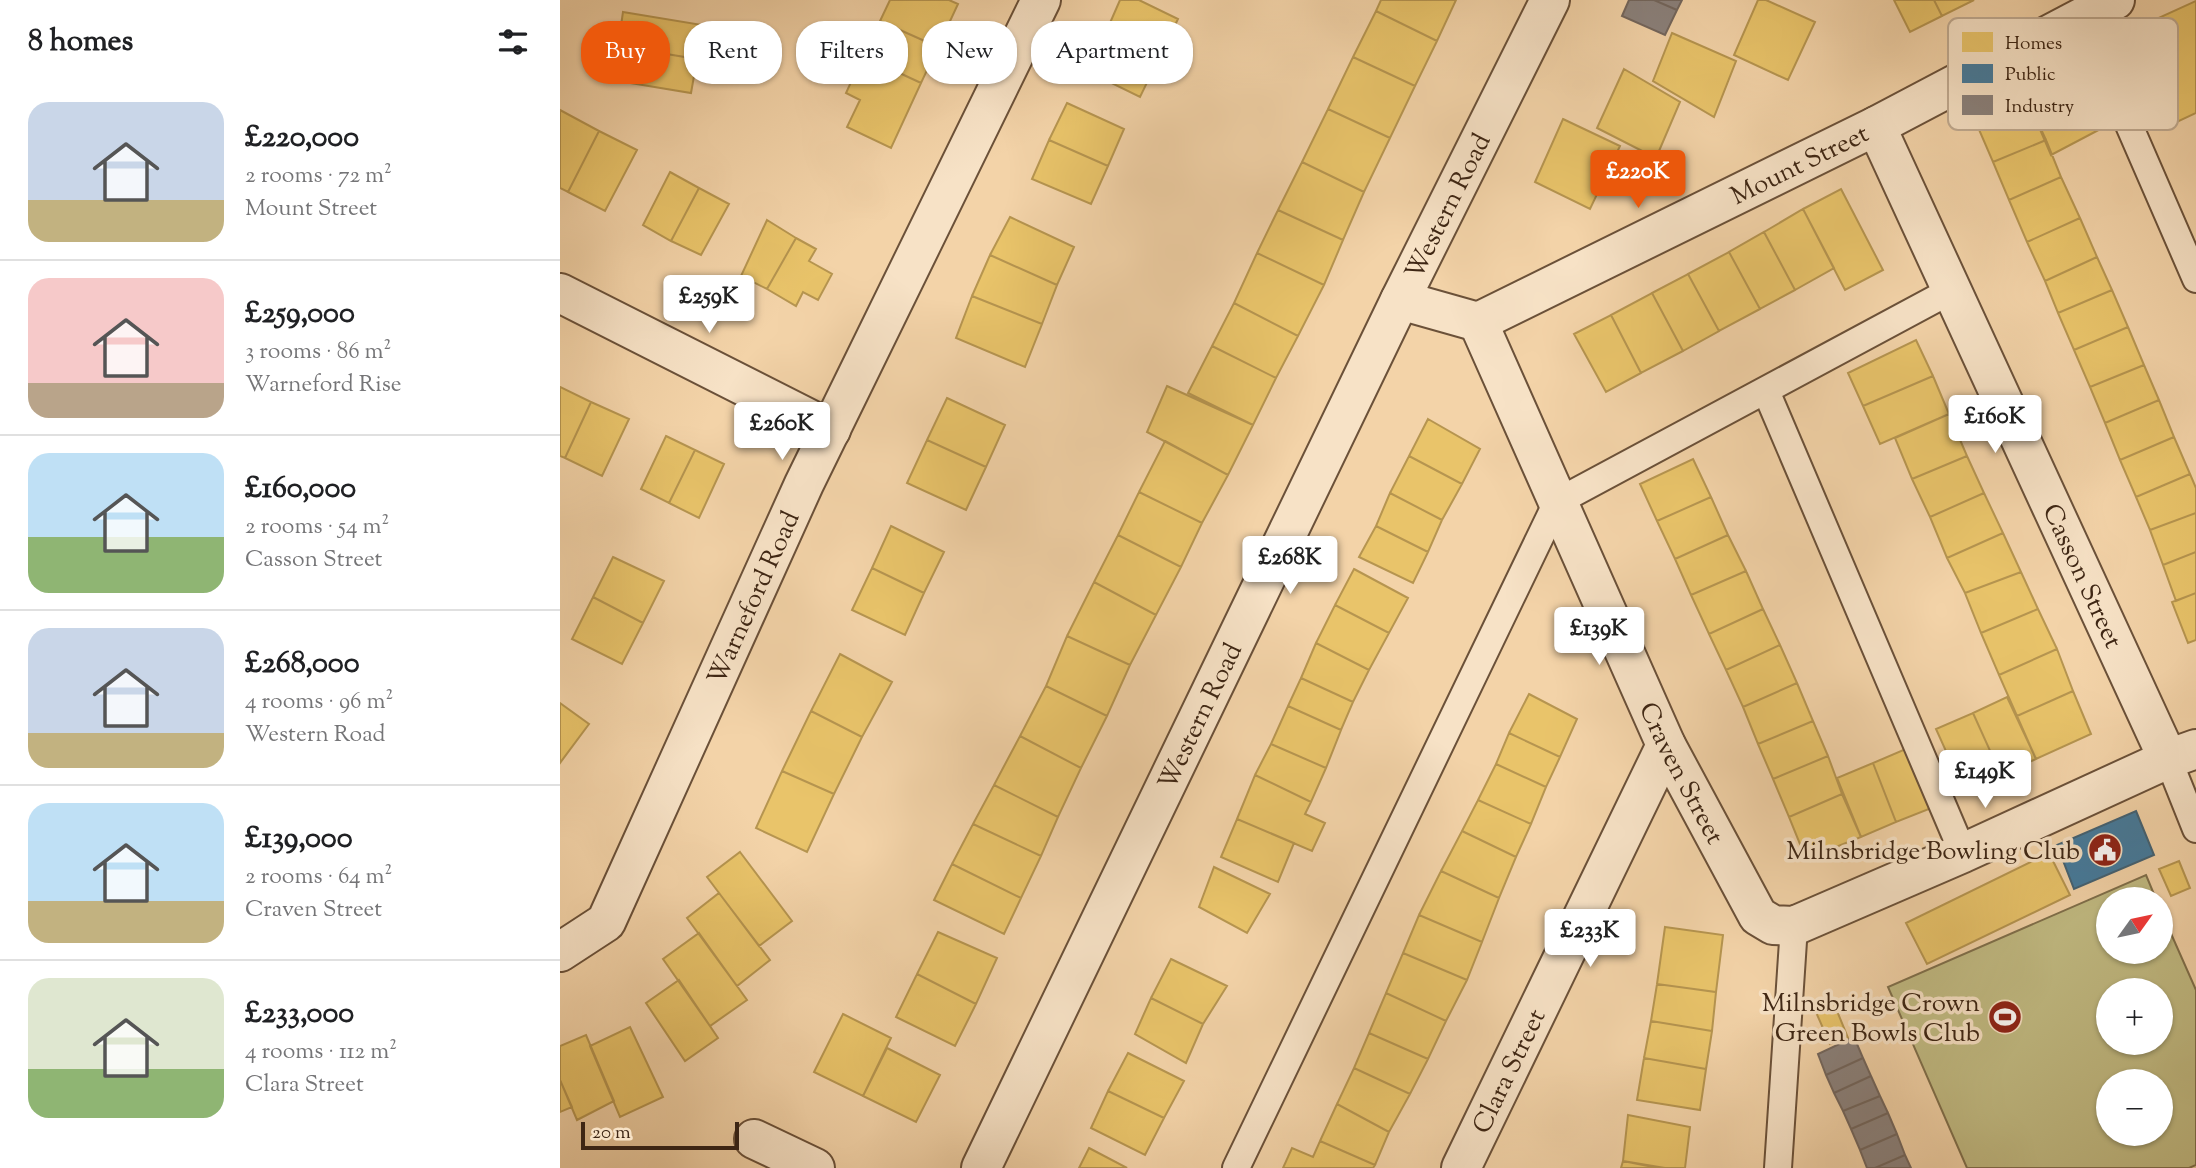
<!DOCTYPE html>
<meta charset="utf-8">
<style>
:root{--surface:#fff;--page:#f2f2f2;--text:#202124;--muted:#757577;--line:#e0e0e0;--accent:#ea580c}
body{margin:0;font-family:"Sorts Mill Goudy",serif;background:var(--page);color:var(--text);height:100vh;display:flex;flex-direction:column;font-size:26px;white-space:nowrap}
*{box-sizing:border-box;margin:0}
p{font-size:23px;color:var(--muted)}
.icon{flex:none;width:38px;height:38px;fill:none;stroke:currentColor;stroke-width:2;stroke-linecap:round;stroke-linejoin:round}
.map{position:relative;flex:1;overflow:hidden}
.details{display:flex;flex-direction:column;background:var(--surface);width:560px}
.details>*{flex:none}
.guide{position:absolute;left:21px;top:21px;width:665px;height:63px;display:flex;gap:14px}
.needle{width:46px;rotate:57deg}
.buttons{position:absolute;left:1536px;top:887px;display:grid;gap:14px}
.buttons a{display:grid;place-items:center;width:77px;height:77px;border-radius:50%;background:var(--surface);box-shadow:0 2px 5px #0004;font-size:35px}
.scale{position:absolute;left:21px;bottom:18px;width:158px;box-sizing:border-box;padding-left:7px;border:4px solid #3e2614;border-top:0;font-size:19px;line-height:24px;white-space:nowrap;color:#3e2614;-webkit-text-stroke:5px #f7e2c6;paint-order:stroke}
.price{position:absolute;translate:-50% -60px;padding:0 16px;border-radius:7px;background:#fff;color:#222;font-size:23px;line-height:46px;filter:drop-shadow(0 2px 4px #0008)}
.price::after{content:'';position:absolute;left:50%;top:42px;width:21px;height:16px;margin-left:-10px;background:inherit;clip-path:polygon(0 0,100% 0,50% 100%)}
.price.on{background:var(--accent);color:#fff}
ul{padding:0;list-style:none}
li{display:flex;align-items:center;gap:21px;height:175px;padding:0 28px}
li+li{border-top:2px solid var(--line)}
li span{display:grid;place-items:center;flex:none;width:196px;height:140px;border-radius:21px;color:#555}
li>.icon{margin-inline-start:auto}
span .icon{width:84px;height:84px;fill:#fffc;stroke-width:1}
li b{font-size:30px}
h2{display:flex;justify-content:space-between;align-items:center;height:84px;padding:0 28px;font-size:30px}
.chip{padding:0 24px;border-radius:28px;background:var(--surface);box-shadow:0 2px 5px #0004;font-size:24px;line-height:63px}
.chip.on{background:var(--accent);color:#fff}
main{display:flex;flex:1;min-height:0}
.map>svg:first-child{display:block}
</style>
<main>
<section class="details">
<h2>8 homes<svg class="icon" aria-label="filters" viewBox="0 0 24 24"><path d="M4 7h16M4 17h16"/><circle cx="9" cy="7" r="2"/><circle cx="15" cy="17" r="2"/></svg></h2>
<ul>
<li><span style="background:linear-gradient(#c9d6e8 70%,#c2b280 0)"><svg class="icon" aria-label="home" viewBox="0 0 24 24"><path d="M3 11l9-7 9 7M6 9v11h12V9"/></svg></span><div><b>£220,000</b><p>2 rooms · 72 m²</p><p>Mount Street</p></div></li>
<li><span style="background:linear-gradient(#f6c9c9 75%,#b9a48a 0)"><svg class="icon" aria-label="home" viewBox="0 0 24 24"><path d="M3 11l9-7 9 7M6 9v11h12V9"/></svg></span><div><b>£259,000</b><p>3 rooms · 86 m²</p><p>Warneford Rise</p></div></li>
<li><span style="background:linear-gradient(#bfe0f5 60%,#8fb573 0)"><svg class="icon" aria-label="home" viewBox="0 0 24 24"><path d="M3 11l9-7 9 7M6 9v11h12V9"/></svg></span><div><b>£160,000</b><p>2 rooms · 54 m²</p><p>Casson Street</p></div></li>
<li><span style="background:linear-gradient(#c9d6e8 75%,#c2b280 0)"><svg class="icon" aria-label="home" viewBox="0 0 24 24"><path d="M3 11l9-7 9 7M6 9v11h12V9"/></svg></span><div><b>£268,000</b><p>4 rooms · 96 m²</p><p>Western Road</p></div></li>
<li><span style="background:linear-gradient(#bfe0f5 70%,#c2b280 0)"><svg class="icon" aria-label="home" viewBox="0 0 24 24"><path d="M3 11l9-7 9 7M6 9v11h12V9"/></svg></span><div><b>£139,000</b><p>2 rooms · 64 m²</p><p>Craven Street</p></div></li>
<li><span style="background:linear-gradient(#dfe7d0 65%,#8fb573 0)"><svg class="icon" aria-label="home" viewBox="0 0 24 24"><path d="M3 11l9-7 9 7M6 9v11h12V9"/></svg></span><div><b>£233,000</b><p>4 rooms · 112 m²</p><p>Clara Street</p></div></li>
</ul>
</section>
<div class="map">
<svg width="1636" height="1168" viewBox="0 0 1636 1168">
<rect width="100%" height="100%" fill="#f3d3a8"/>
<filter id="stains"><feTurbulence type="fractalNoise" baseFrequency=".00286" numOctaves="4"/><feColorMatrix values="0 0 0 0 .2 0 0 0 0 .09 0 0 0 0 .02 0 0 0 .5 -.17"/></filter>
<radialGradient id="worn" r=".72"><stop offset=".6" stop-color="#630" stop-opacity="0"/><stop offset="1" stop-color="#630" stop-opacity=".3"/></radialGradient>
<path fill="#c1bb83" stroke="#80704c" stroke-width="2" fill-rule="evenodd" d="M1586,875L1596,899L1549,900V952H1601V911L1636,990V1165L1629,1168H1407L1328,987ZM1549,990H1601V1043H1549ZM1549,1082H1601V1134H1549Z"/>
<path fill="#e9c46a" stroke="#b69550" stroke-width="2" d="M330,0H389L398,4L378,47L320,21Z
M560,0H579L618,19L599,58L546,32Z
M821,0H896L877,41L816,11Z
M1198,0H1206L1255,22L1228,80L1174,55Z
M1334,0H1374L1382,16L1350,32Z
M1374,0H1414L1382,16Z
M1636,1V113L1602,129L1559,36Z
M816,11L877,41L855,86L793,57Z
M63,12L142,25L137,59L58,46Z
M320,21L378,47L361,83L303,56Z
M546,32L599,58L580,97L527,71Z
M1112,33L1176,61L1154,117L1093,81Z
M58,46L137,59L131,93L52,80Z
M303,56L361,83L331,148L287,127L300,100L286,93Z
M793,57L855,86L830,138L768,109Z
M1520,61L1550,124L1491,155L1464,92Z
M1064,69L1120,102L1096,158L1037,128Z
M1464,92L1486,140L1433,162L1414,118Z
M507,103L564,129L548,166L489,140Z
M768,109L830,138L804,192L742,162Z
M0,110L39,131L8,192L0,188Z
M1003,119L1060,146L1030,209L975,182Z
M39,131L77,150L45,211L8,192Z
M489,140L548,166L531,204L472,179Z
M1486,140L1501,177L1449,200L1433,162Z
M742,162L804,192L783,240L718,210Z
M110,172L139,188L111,241L83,225Z
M1501,177L1520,218L1467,242L1449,200Z
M139,188L169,204L141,255L111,241Z
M1281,189L1323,270L1285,290L1243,209Z
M1243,209L1274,268L1235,290L1204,232Z
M718,210L783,240L764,285L697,253Z
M450,217L514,247L497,285L430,255Z
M1520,218L1537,257L1485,281L1467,242Z
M207,220L236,238L207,289L181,276Z
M1204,232L1235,290L1200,309L1169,252Z
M236,238L256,249L249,261L272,274L258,300L243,292L236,306L207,289Z
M1169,252L1200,309L1159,331L1128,274Z
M697,253L764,285L738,336L674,303Z
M430,255L497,285L482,324L412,296Z
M1537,257L1552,290L1498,313L1485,281Z
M1128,274L1159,331L1123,351L1092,293Z
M1552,290L1568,327L1514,350L1498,313Z
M1092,293L1123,351L1081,373L1051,315Z
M412,296L482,324L465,367L396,338Z
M674,303L738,336L716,378L652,346Z
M1051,315L1081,373L1046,392L1014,334Z
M1568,327L1584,365L1530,387L1514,350Z
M1356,340L1373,376L1303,406L1288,373Z
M652,346L716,378L693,425L628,393Z
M1584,365L1599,400L1545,423L1530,387Z
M1373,376L1389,414L1320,444L1303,406Z
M607,386L693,425L668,475L587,432Z
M0,387L31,402L5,458L0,456Z
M387,398L445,425L426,467L367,440Z
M1599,400L1614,437L1560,460L1545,423Z
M31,402L69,419L42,476L5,458Z
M1389,414L1407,456L1352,479L1335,438Z
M868,419L920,449L902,484L849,456Z
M106,436L135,450L109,503L81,489Z
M1614,437L1630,474L1576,497L1560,460Z
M367,440L426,467L406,510L347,483Z
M605,441L668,475L642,523L579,492Z
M135,450L164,464L139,518L109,503Z
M849,456L902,484L882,520L830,493Z
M1407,456L1424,493L1370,517L1352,479Z
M1133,459L1151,497L1097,521L1080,484Z
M1630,474L1636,488V513L1590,530L1576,497Z
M579,492L642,523L621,567L558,535Z
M830,493L882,520L868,552L816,526Z
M1424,493L1443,533L1387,558L1370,517Z
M1151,497L1168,535L1115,559L1097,521Z
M1636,513V552L1603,565L1590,530Z
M331,526L384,552L364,593L312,568Z
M816,526L868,552L853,583L799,557Z
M1443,533L1461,572L1405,593L1387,558Z
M558,535L621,567L596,615L534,582Z
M1168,535L1186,571L1131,595L1115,559Z
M1636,552V593L1616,601L1603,565Z
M53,557L104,581L83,623L33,597Z
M312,568L364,593L345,635L292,610Z
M794,569L848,598L829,633L775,605Z
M1186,571L1203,609L1149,634L1131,595Z
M1461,572L1478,609L1421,633L1405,593Z
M534,582L596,615L570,665L507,636Z
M1636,593V640L1628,643L1612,602Z
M33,597L83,623L62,664L12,639Z
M775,605L829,633L809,670L756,643Z
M1203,609L1220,645L1166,670L1149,634Z
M1478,609L1497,649L1439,675L1421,633Z
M507,636L570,665L547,716L486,686Z
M756,643L809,670L793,702L741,678Z
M1220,645L1237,683L1183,707L1166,670Z
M1497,649L1513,691L1457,716L1439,675Z
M280,654L332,682L302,737L251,711Z
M741,678L793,702L781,730L728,706Z
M1237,683L1253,721L1198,744L1183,707Z
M486,686L547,716L521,768L460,736Z
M1513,691L1531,734L1476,759L1457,716Z
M969,694L1017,719L1000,757L949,733Z
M1447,697L1476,759L1441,775L1413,713Z
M0,703L29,724L0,763Z
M728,706L781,730L766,768L711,744Z
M251,711L302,737L274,794L222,771Z
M1413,713L1441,775L1404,791L1376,729Z
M1253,721L1268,756L1213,779L1198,744Z
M949,733L1000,757L986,787L936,764Z
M460,736L521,768L498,817L434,785Z
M711,744L766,768L751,802L695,775Z
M1348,748L1374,807L1336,822L1313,763Z
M1268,756L1282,794L1229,817L1213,779Z
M1313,763L1336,822L1301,837L1277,778Z
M936,764L986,787L971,824L918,800Z
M222,771L274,794L247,852L196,828Z
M695,775L751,802L745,814L765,823L752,851L677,819Z
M434,785L498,817L481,856L413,824Z
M1282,794L1301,837L1246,859L1229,817Z
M918,800L971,824L956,857L902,831Z
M677,819L734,843L718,882L661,857Z
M413,824L481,856L461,898L392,864Z
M902,831L956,857L939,898L881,871Z
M180,852L232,921L199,946L147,877Z
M1489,853L1510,895L1367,964L1346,923Z
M1619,861L1630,888L1611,896L1599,869Z
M392,864L461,898L444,934L374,900Z
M654,867L710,894L687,933L639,907Z
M881,871L939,898L922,942L859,915Z
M159,893L210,960L177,986L127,918Z
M859,915L922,942L907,980L843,953Z
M1105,927L1163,935L1156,992L1097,984Z
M378,932L437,958L416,1004L357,974Z
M139,933L187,1000L150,1026L103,959Z
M843,953L907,980L886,1021L826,993Z
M611,959L667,986L643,1024L591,998Z
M357,974L416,1004L395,1046L336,1017Z
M119,980L158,1038L125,1061L86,1003Z
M1097,984L1156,992L1152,1031L1091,1021Z
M826,993L886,1021L868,1059L809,1033Z
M591,998L643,1024L626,1063L575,1034Z
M1273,1001L1288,1038L1270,1044L1255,1010Z
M283,1014L331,1038L303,1096L254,1072Z
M1091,1021L1152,1031L1146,1069L1084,1058Z
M70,1027L103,1097L60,1117L30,1046Z
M809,1033L868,1059L850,1094L794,1068Z
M26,1035L54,1101L17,1120L0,1080V1046Z
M327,1048L380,1075L356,1122L303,1096Z
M568,1053L624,1081L604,1118L548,1091Z
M1084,1058L1146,1069L1140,1110L1077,1100Z
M794,1068L850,1094L829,1132L777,1104Z
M0,1080L12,1107L0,1112Z
M548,1091L604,1118L585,1155L531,1128Z
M777,1104L829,1132L815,1165L760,1141Z
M1068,1115L1130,1127L1125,1168H1105L1063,1161Z
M760,1141L815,1165L813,1168H723L732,1148L753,1157Z
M529,1148L567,1168H519Z
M1063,1161L1098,1168H1061Z"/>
<path fill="#457b9d" stroke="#436274" stroke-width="2" d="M1576,811L1594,855L1514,889L1497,845Z"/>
<path fill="#8a817c" stroke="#73665d" stroke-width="2" d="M1069,0H1094L1117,10L1105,35L1062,16Z
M1094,0H1122L1117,10Z
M1294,1037L1303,1058L1266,1075L1258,1054Z
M1303,1058L1311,1076L1274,1093L1266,1075Z
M1311,1076L1320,1096L1283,1111L1274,1093Z
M1320,1096L1328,1113L1291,1129L1283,1111Z
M1328,1113L1337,1134L1300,1150L1291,1129Z
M1337,1134L1345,1155L1315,1168H1307L1300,1150Z
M1345,1155L1351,1168H1315Z"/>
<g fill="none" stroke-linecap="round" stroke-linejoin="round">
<g stroke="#6b5139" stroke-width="30">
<path id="lane" d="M1522,17L1636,279
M1206,391L1403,853
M1608,759L1636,829
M676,1168L997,502L1392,290
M1218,1168L1234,926"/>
</g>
<g stroke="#6b5139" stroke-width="42">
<g id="street">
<path id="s1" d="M1316,126L1608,759"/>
<path d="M0,293L271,430"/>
<path id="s2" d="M840,300L918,322L1316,126L1555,0"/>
<path id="s3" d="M918,322L1106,745L1198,916L1213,925L1234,926L1403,853L1608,759L1636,749"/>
<path id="s4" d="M0,952L46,922L244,484L481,0"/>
<path d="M194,1139L255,1168"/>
<path id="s5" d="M421,1168L840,300L990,0"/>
<path id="s6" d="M901,1168L1106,745"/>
</g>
</g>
<use href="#lane" stroke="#f7e2c6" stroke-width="26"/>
<use href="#street" stroke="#f7e2c6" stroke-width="38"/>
</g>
<defs>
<g id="civic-disc" transform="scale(1.75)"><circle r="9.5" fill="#8f2418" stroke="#f7e2c6"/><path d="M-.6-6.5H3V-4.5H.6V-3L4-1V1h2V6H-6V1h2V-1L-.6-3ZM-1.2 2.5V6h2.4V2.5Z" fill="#fff"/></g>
<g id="stadium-disc" transform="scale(1.75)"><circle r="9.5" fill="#8f2418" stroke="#f7e2c6"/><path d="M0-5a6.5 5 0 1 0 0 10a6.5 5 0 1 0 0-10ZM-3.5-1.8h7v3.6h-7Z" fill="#fff"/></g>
</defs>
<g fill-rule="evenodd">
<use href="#civic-disc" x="1545" y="850"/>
<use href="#stadium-disc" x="1445" y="1017"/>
</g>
<g text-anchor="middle" stroke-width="7" stroke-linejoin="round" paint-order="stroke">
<g font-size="26" fill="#3e2614" stroke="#f7e2c6">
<text dy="9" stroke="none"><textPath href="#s2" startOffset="439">Mount Street</textPath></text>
<text dy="9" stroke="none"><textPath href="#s5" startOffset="1069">Western Road</textPath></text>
<text dy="9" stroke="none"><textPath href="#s1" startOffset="495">Casson Street</textPath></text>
<text dy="9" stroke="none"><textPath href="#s4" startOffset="411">Warneford Road</textPath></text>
<text dy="9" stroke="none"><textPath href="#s5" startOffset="502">Western Road</textPath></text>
<text dy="9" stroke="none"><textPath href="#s3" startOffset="495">Craven Street</textPath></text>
<text dy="9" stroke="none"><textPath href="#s6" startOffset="108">Clara Street</textPath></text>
</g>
<g font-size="26" fill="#3e2614" stroke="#f7e2c6" text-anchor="end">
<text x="1520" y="859">Milnsbridge Bowling Club</text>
<text x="1420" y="1011">Milnsbridge Crown<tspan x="1420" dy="30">Green Bowls Club</tspan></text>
</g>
</g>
<rect x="1388" y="18" width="230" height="112" rx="10" fill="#f7e2c6" stroke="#c0aa91" stroke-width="2"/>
<rect x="1402" y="32" width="31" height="20" fill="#e9c46a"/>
<rect x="1402" y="64" width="31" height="19" fill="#457b9d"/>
<rect x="1402" y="95" width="31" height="20" fill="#8a817c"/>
<g font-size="19" fill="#3e2614">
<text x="1445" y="49">Homes</text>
<text x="1445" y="80">Public</text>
<text x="1445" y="112">Industry</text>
</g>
<rect width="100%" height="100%" filter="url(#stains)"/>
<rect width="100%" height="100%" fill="url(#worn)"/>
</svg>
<div class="buttons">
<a><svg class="needle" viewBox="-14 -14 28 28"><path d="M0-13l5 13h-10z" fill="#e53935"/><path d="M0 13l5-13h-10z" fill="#757577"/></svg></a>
<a>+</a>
<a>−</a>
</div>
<div class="scale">20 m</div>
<b class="price on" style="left:1078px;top:210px">£220K</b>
<b class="price" style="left:149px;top:335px">£259K</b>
<b class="price" style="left:1435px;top:455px">£160K</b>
<b class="price" style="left:222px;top:462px">£260K</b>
<b class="price" style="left:730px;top:596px">£268K</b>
<b class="price" style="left:1039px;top:667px">£139K</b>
<b class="price" style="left:1425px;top:810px">£149K</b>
<b class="price" style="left:1030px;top:969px">£233K</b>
<div class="guide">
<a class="chip on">Buy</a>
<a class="chip">Rent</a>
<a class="chip">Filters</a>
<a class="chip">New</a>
<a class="chip">Apartment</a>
</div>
</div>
</main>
